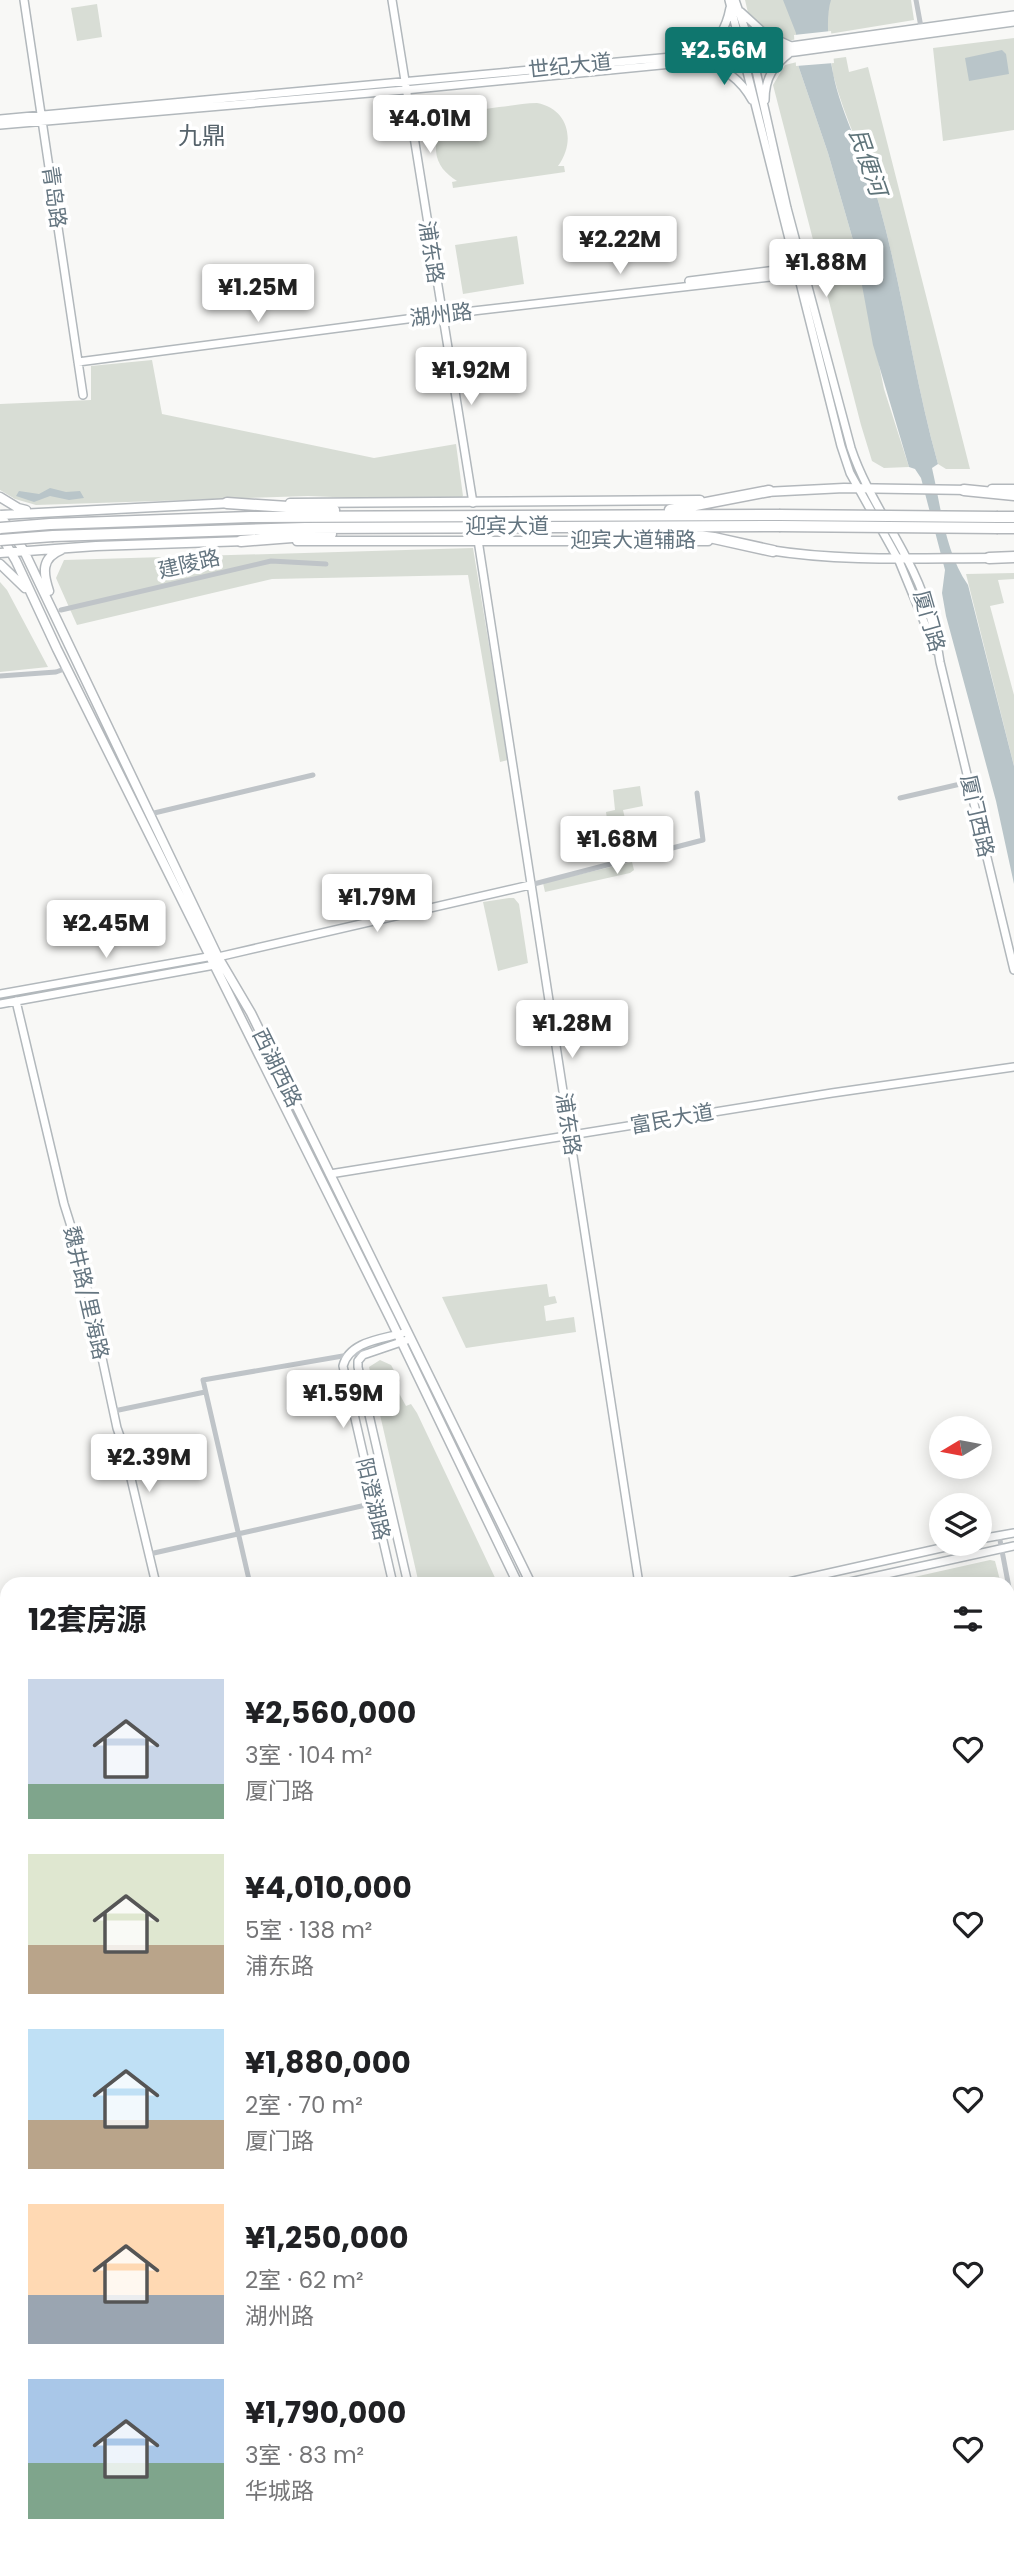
<!DOCTYPE html>
<html lang="zh">
<meta charset="utf-8">
<style>
:root{--surface:#fff;--page:#f2f2f2;--text:#202124;--muted:#757577;--accent:#0f766e}
body{margin:0;font-family:Poppins,"Noto Sans SC",sans-serif;background:var(--page);color:var(--text);height:100vh;display:flex;flex-direction:column;font-size:26px;white-space:nowrap}
*{box-sizing:border-box;margin:0}
p{font-size:23px;color:var(--muted)}
.icon{flex:none;width:38px;height:38px;fill:none;stroke:currentColor;stroke-width:2;stroke-linecap:round;stroke-linejoin:round}
.map{position:relative;flex:1;overflow:hidden}
.drawer{position:absolute;left:0px;top:1577px;width:1015px;height:975px;display:flex;flex-direction:column;background:var(--surface);border-radius:21px 21px 0 0;box-shadow:0 4px 18px #0003}
.drawer>*{flex:none}
.needle{width:46px;rotate:260deg}
.tools{position:absolute;left:929px;top:1416px;display:grid;gap:14px}
.tools a{display:grid;place-items:center;width:63px;height:63px;border-radius:50%;background:var(--surface);box-shadow:0 4px 18px #0003;font-size:35px}
.price{position:absolute;translate:-50% -60px;padding:0 16px;border-radius:7px;background:#fff;color:#222;font-size:23px;line-height:46px;filter:drop-shadow(0 2px 4px #0008)}
.price::after{content:'';position:absolute;left:50%;top:42px;width:21px;height:16px;margin-left:-10px;background:inherit;clip-path:polygon(0 0,100% 0,50% 100%)}
.price.current{background:var(--accent);color:#fff}
ul{padding:0;list-style:none}
li{display:flex;align-items:center;gap:21px;height:175px;padding:0 28px}
li span{display:grid;place-items:center;flex:none;width:196px;height:140px;border-radius:0px;color:#555}
li>.icon{margin-inline-start:auto}
span .icon{width:84px;height:84px;fill:#fffc;stroke-width:1}
li b{font-size:30px}
h2{display:flex;justify-content:space-between;align-items:center;height:84px;padding:0 28px;font-size:30px}
.map>svg:first-child{display:block}
</style>
<div class="map">
<svg width="1014" height="2550" viewBox="0 0 1014 2550">
<rect width="100%" height="100%" fill="#f8f8f6"/>
<path fill="#d8ddd5" d="M745,0H911L914,20L786,41L760,27L749,17Z
M97,4L102,37L77,41L71,8Z
M1014,38V130L943,141L933,48Z
M846,57L849,72L868,67L970,469H946L938,464C914,378 903,290 879,204C867,160 844,119 833,74L831,59Z
M797,62L828,153L855,247L884,389L909,467L884,468L872,461L861,425L773,85L785,65Z
M537,103C569,109 576,142 558,166H564L565,172L453,188L452,182L457,181C446,174 437,165 436,151C434,114 472,111 499,107C511,106 524,103 537,103Z
M517,236L524,284L463,294L455,245Z
M152,360L162,414L374,458L456,444L463,496L456,502L308,496L36,505L15,499L0,490V404L91,400V366Z
M473,548L508,760L500,762L468,575L272,579L77,625L56,578L64,560Z
M1014,573V579L998,580L1004,603L990,606L1014,695V766L966,574Z
M0,582L7,590L48,667L0,672Z
M640,786L643,806L623,810L628,832L609,834L606,812L615,810L613,790Z
M632,862L634,870L630,873L545,892L543,883Z
M509,898H514L519,904L528,963L498,971L483,902Z
M547,1284L549,1297L555,1296L557,1303L544,1306L546,1321L574,1317L576,1332L466,1348L442,1297Z
M380,1360L391,1365L400,1381L394,1384L406,1406L411,1404L417,1413L498,1584H419L369,1367Z
M990,1560L995,1561L1001,1584H883Z
M0,1955L7,1956V2173L0,2174Z
M0,2373L7,2404V2479L0,2480Z
M7,2499V2544L39,2545L40,2550H0V2500Z
M432,2544L433,2550H191L190,2545Z
M68,2545H178L179,2550H69Z"/>
<path fill="#b9c5c9" d="M783,0H831C825,18 829,53 833,73C841,116 867,161 879,204C903,290 914,378 938,464L932,468C941,507 945,552 968,585L1014,766V884L996,801L946,616L942,593L945,570L921,478L915,469L909,467L873,345L855,247L828,153L797,62L796,33Z
M1002,50L1006,54L1009,74L969,81L965,58Z
M50,488L66,492L80,491L84,498L69,500L50,496L34,502L16,496L19,491L39,494Z"/>
<path fill="#f8f8f6" d="M831,31L834,63L796,66L794,35Z"/>
<g fill="none" stroke-linecap="round" stroke-linejoin="round">
<path stroke="#b9c5c9" stroke-width="2" d="M883,2544L887,2550"/>
<g stroke="#b2b8bc" stroke-width="10">
<path id="secondary" d="M24,0L83,395
M392,0L473,503
M729,0L841,446L850,473L899,561L936,651
M735,0L750,44L787,208L851,448C864,487 888,522 907,559C924,591 935,626 940,662L1014,970
M741,12L765,34L791,46
M697,52C718,43 726,29 730,8
M702,62C724,67 741,80 752,100
M765,100C765,77 774,65 791,52
M0,119L791,46L1014,15
M0,125L405,90L795,52L1014,22
M689,281L799,267
M78,362L438,315L805,273
M478,540L639,1584
M218,957L530,885
M0,994L213,956
M16,1001L64,1204L80,1255L117,1428L123,1445L156,1584
M0,1004L220,964
M330,1174L832,1093L1014,1067
M407,1340L363,1355L358,1361V1367L408,1584
M980,1539L1014,1533
M393,1584L343,1366C349,1341 383,1339 403,1333
M780,1584L959,1544
M841,1584L1014,1546
M0,1747L7,1746
M0,1761L7,1760
M0,1938L7,1939
M0,1943L7,1945
M0,2183L7,2182
M0,2195L7,2193
M0,2277L7,2308
M0,2314L7,2346
M0,2488L7,2487
M1008,2534L1014,2533
M51,2544L52,2550
M60,2544L61,2550
M185,2544L187,2550
M570,2544L571,2550
M582,2544L583,2550
M912,2544L916,2550
M949,2550L970,2544
M984,2550L1005,2544"/>
</g>
<g stroke="#b3b8bc" stroke-width="11">
<path id="primary" d="M992,489H1014
M765,492L844,488L969,490
M0,497L18,508L26,510
M290,503L700,500
M0,515L24,551L218,957L251,1013L531,1584
M0,515L232,503
M0,534L16,561L57,649L391,1320L518,1584
M297,541H708
M769,550C843,562 919,558 994,558
M0,553L96,546L246,541
M0,564L25,588
M49,591C43,573 41,558 61,550
M1008,2247L1014,2254
M1008,2267L1014,2274"/>
</g>
<g stroke="#b3b7bb" stroke-width="13">
<path id="highway" d="M964,490L1014,495
M227,503L334,510
M670,510L769,491
M998,517H1014
M50,524L250,517L779,515
M998,528H1014
M658,531L714,538L773,551
M53,536L305,528L779,526
M241,541L331,534
M989,558L1014,557"/>
</g>
<path stroke="#bfc4c8" stroke-width="5" d="M916,0L921,27
M61,610L271,561L326,564
M0,676L56,672L67,668
M900,798L969,782
M150,814L313,775
M530,885L703,840L697,793
M114,1411L205,1392
M999,1535L1014,1614
M154,1553L388,1500
M250,1584L203,1380L366,1352
M1008,1826L1014,1825
M1008,2024L1014,2023
M1008,2197L1014,2196"/>
<use href="#secondary" stroke="#fff" stroke-width="7"/>
<use href="#primary" stroke="#fff" stroke-width="8"/>
<use href="#highway" stroke="#fff" stroke-width="10"/>
<g stroke="#b3b7bb" stroke-width="13" stroke-linecap="butt">
<path id="highway-bridge" d="M779,515L998,517
M779,526L998,528
M0,528L50,524
M0,540L53,536"/>
</g>
<use href="#highway-bridge" stroke="#fff" stroke-width="10"/>
</g>
<g text-anchor="middle" stroke-width="7" stroke-linejoin="round" paint-order="stroke">
<g font-size="21" fill="#647580" stroke="#fff">
<text transform="translate(570 66) rotate(-6)" y="7">世纪大道</text>
<text transform="translate(54 197) rotate(82)" y="7">青岛路</text>
<text transform="translate(431 252) rotate(81)" y="7">浦东路</text>
<text transform="translate(441 315) rotate(-7)" y="7">湖州路</text>
<text x="507" y="533">迎宾大道</text>
<text x="633" y="547">迎宾大道辅路</text>
<text transform="translate(189 564) rotate(-13)" y="7">建陵路</text>
<text transform="translate(929 621) rotate(74)" y="7">厦门路</text>
<text transform="translate(977 816) rotate(77)" y="7">厦门西路</text>
<text transform="translate(277 1068) rotate(64)" y="7">西湖西路</text>
<text transform="translate(672 1119) rotate(-10)" y="7">富民大道</text>
<text transform="translate(568 1124) rotate(81)" y="7">浦东路</text>
<text transform="translate(86 1293) rotate(77)" y="7">魏井路/里海路</text>
<text transform="translate(373 1499) rotate(77)" y="7">阳澄湖路</text>
</g>
<g font-size="23" font-style="italic" fill="#5f747a" stroke="#fff">
<text transform="translate(868 162) rotate(71)" y="8">民便河</text>
</g>
<g font-size="24" fill="#56636b" stroke="#fff">
<text x="202" y="144">九鼎</text>
</g>
</g>
</svg>
<div class="tools">
<a><svg class="needle" viewBox="-14 -14 28 28"><path d="M0-13l5 13h-10z" fill="#e53935"/><path d="M0 13l5-13h-10z" fill="#757577"/></svg></a>
<a><svg class="icon" aria-label="layers" viewBox="0 0 24 24"><path d="M12 4l9 5-9 5-9-5zM3 14l9 5 9-5"/></svg></a>
</div>
<b class="price current" style="left:724px;top:87px">¥2.56M</b>
<b class="price" style="left:430px;top:155px">¥4.01M</b>
<b class="price" style="left:620px;top:276px">¥2.22M</b>
<b class="price" style="left:826px;top:299px">¥1.88M</b>
<b class="price" style="left:258px;top:324px">¥1.25M</b>
<b class="price" style="left:471px;top:407px">¥1.92M</b>
<b class="price" style="left:617px;top:876px">¥1.68M</b>
<b class="price" style="left:377px;top:934px">¥1.79M</b>
<b class="price" style="left:106px;top:960px">¥2.45M</b>
<b class="price" style="left:572px;top:1060px">¥1.28M</b>
<b class="price" style="left:343px;top:1430px">¥1.59M</b>
<b class="price" style="left:149px;top:1494px">¥2.39M</b>
<section class="drawer">
<h2>12套房源<svg class="icon" aria-label="filters" viewBox="0 0 24 24"><path d="M4 7h16M4 17h16"/><circle cx="9" cy="7" r="2"/><circle cx="15" cy="17" r="2"/></svg></h2>
<ul>
<li><span style="background:linear-gradient(#c9d6e8 75%,#7fa58c 0)"><svg class="icon" aria-label="home" viewBox="0 0 24 24"><path d="M3 11l9-7 9 7M6 9v11h12V9"/></svg></span><div><b>¥2,560,000</b><p>3室 · 104 m²</p><p>厦门路</p></div><svg class="icon" aria-label="heart" viewBox="0 0 24 24"><path d="M12 20l-8-8c-3-5 5-10 8-4 3-6 11-1 8 4z"/></svg></li>
<li><span style="background:linear-gradient(#dfe7d0 65%,#b9a48a 0)"><svg class="icon" aria-label="home" viewBox="0 0 24 24"><path d="M3 11l9-7 9 7M6 9v11h12V9"/></svg></span><div><b>¥4,010,000</b><p>5室 · 138 m²</p><p>浦东路</p></div><svg class="icon" aria-label="heart" viewBox="0 0 24 24"><path d="M12 20l-8-8c-3-5 5-10 8-4 3-6 11-1 8 4z"/></svg></li>
<li><span style="background:linear-gradient(#bfe0f5 65%,#b9a48a 0)"><svg class="icon" aria-label="home" viewBox="0 0 24 24"><path d="M3 11l9-7 9 7M6 9v11h12V9"/></svg></span><div><b>¥1,880,000</b><p>2室 · 70 m²</p><p>厦门路</p></div><svg class="icon" aria-label="heart" viewBox="0 0 24 24"><path d="M12 20l-8-8c-3-5 5-10 8-4 3-6 11-1 8 4z"/></svg></li>
<li><span style="background:linear-gradient(#ffd9b3 65%,#9aa5b1 0)"><svg class="icon" aria-label="home" viewBox="0 0 24 24"><path d="M3 11l9-7 9 7M6 9v11h12V9"/></svg></span><div><b>¥1,250,000</b><p>2室 · 62 m²</p><p>湖州路</p></div><svg class="icon" aria-label="heart" viewBox="0 0 24 24"><path d="M12 20l-8-8c-3-5 5-10 8-4 3-6 11-1 8 4z"/></svg></li>
<li><span style="background:linear-gradient(#a9c7e8 60%,#7fa58c 0)"><svg class="icon" aria-label="home" viewBox="0 0 24 24"><path d="M3 11l9-7 9 7M6 9v11h12V9"/></svg></span><div><b>¥1,790,000</b><p>3室 · 83 m²</p><p>华城路</p></div><svg class="icon" aria-label="heart" viewBox="0 0 24 24"><path d="M12 20l-8-8c-3-5 5-10 8-4 3-6 11-1 8 4z"/></svg></li>
</ul>
</section>
</div>
